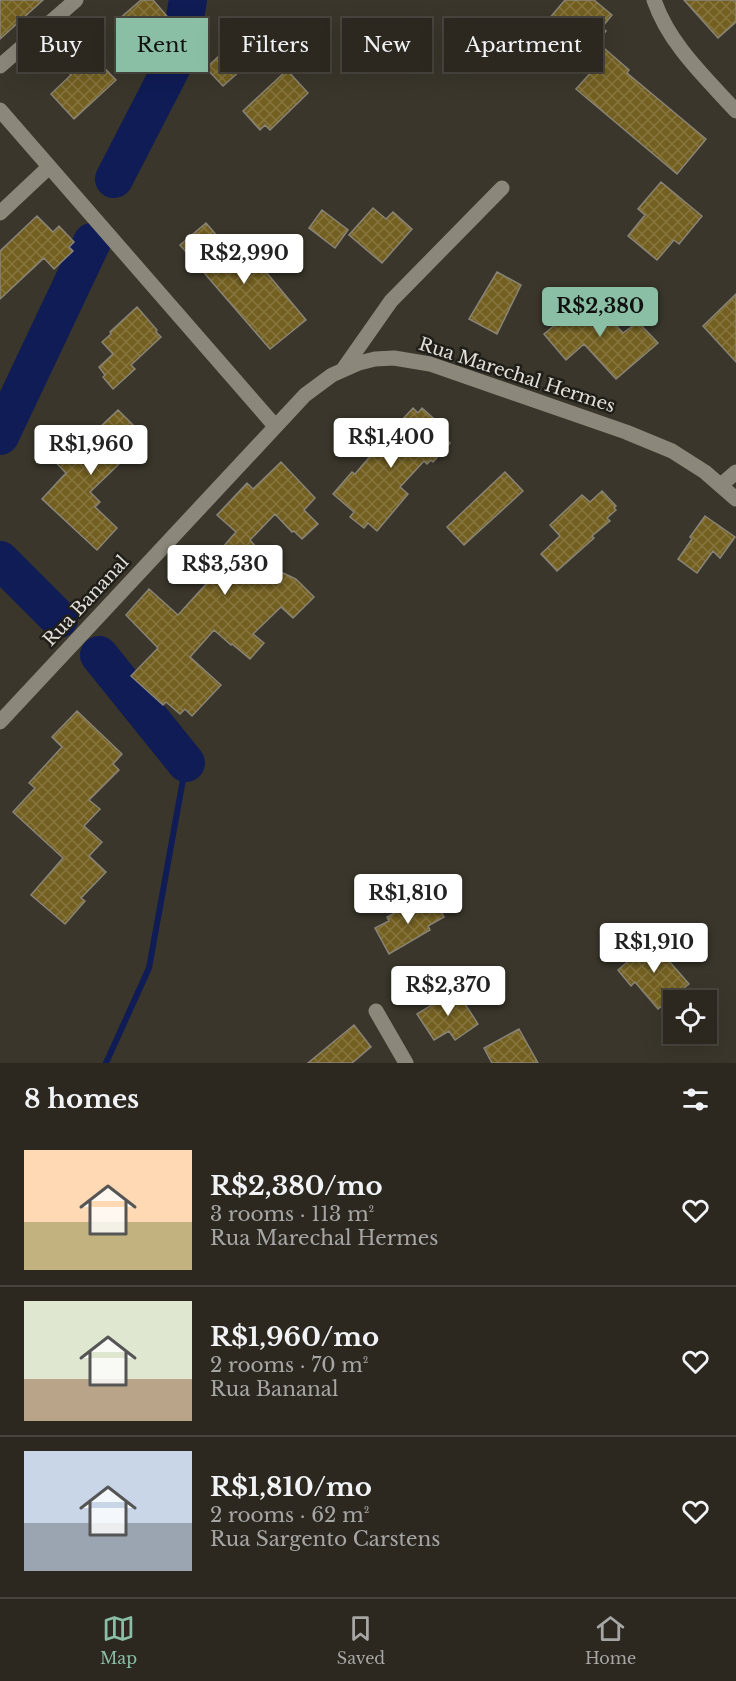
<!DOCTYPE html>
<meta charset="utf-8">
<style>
:root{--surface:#2c2820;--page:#38342d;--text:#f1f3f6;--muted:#a6a6a5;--line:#48443e;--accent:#8abfa5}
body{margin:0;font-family:"Libre Baskerville",serif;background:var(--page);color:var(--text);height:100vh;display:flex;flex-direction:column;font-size:22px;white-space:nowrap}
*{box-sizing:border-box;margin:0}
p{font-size:20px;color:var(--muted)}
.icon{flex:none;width:33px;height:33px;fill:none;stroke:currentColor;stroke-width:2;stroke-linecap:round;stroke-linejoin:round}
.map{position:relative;height:1063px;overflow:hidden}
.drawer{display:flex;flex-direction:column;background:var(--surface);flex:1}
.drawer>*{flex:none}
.top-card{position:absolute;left:18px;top:18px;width:700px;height:54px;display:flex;gap:12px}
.fabs{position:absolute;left:663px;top:990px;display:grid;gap:12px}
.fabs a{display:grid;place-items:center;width:54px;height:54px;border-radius:0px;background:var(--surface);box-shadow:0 6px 24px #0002,0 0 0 2px var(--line);font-size:30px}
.price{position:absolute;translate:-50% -51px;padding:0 14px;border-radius:6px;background:#fff;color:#222;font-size:20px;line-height:39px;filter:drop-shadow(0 2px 3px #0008)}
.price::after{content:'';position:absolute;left:50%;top:36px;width:18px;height:14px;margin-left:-9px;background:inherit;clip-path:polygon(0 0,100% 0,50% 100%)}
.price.selected{background:var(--accent);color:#111}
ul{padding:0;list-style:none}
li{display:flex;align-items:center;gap:18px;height:150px;padding:0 24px}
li+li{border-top:2px solid var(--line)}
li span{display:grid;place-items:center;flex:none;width:168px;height:120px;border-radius:0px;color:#555}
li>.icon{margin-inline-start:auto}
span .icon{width:72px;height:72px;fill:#fffc;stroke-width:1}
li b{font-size:26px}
h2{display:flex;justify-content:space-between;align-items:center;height:72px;padding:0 24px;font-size:26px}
.chip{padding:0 21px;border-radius:0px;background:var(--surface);box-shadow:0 6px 24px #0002,0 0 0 2px var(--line);font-size:21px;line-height:54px}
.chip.selected{background:var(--accent);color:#111}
.dock{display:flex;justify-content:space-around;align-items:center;height:84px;border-top:2px solid var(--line);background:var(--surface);font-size:16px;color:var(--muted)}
.dock a{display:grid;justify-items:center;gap:3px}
.dock .selected{color:var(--accent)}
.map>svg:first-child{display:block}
</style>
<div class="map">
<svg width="736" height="1063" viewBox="0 0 736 1063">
<defs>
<pattern id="building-cross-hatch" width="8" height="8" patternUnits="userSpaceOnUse" patternTransform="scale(1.5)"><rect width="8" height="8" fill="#736021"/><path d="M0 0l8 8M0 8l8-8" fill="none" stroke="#877640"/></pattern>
</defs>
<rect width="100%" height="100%" fill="#3a362b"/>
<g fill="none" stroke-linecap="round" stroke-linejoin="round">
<path stroke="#0f1c55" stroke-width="6" d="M106,1063L149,968L186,763"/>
<path stroke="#0f1c55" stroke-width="38" d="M114,179L179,53L188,0
M0,436L92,242
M0,560L59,619
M99,655L186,763"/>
</g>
<path fill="url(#building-cross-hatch)" stroke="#898477" stroke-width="1.5" d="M0,0H43L0,39Z
M141,0H153L171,21L165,26L173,35L154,52L139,35L136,37L119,19Z
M565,0H594L612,15L602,27L606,31L597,42L629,70L627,73L706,139L677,174L576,89L595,68L559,39L553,46L537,33Z
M684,0H736V22L718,38Z
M79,42L116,80L74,119L51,94L71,75L58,61Z
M233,43L250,62L223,86L206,68Z
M287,70L308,93L270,130L265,125L260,130L243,111Z
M661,182L702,216L679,244L674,240L657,260L628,236L645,215L638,209Z
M373,208L386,219L393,212L412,229L382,263L349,235Z
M322,210L348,230L335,248L309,228Z
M37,216L53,232L59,226L74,242L69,247L73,251L54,269L44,258L0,299V251Z
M206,223L225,245L236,236L306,320L270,349L180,245Z
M497,272L521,285L497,334L469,319Z
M736,294V362L703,326Z
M590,296L623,333L638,322L658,343L616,379L584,344L566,360L544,334Z
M137,307L157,330L156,332L161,337L131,365L135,369L113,389L103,377L105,375L99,367L113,354L102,342L111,334L110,332Z
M413,408L418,413L422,408L441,425L436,430L450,443L433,462L431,460L427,464L424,461L400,487L408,494L377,531L368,523L364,528L350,517L354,512L333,494L352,472L355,474L378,447L376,445L398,420L400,422Z
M118,410L146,438L90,492L100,502L95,507L117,528L97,550L42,499L66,473L48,454L69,435L80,446Z
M281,462L315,498L304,510L318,524L302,539L294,531L292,532L275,514L250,540L256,547L250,553L277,579L283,573L296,579L314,597L293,618L281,607L253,634L264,643L250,659L232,644L231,645L214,630L190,657L221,685L192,716L185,709L180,714L166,702L163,705L131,676L158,648L126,615L149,589L178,615L217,572L210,562L236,532L217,515L247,483L253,489Z
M505,472L523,491L464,545L447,527Z
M602,491L616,506L614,508L616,510L607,518L610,521L592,536L594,538L557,571L541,554L560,536L550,525L582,495L590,502Z
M705,516L735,537L720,558L713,551L697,573L678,559L692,539L690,537Z
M77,711L122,754L113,764L119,770L89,800L100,809L84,826L102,842L89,856L106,872L81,898L85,901L65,924L31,895L63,858L13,812L35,788L29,783L62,747L52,737Z
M434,899L444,917L428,926L430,930L389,954L375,928L389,921L387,917L415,902L418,907Z
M655,938L673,957L668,960L689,984L658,1009L635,982L631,986L618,970Z
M456,990L478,1024L455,1040L449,1031L434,1040L417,1014Z
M354,1025L371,1047L352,1063H308Z
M519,1029L538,1063H492L484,1048Z"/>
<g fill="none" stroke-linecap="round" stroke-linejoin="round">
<path stroke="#8b877a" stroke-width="15" d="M654,0C669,44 705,77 736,111
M0,66L76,0
M0,213L49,167
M344,368L391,301L502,188
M721,485L736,472
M376,1011L406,1063"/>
<path stroke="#8b877a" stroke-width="15" d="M0,110L275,426
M0,722L305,395L332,375L359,363L375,359L394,358L430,364L626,432L672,451L705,472L736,499"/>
</g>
<g text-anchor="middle" stroke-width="5" stroke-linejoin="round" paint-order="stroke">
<g font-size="18" fill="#e2dfd8" stroke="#201e19">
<text transform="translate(517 375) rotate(18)" y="6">Rua Marechal Hermes</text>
<text transform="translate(86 601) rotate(-47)" y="6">Rua Bananal</text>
</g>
</g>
</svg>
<div class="fabs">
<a><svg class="icon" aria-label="locate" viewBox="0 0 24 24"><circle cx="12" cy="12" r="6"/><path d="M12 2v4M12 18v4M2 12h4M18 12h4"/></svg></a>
</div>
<b class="price" style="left:244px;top:285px">R$2,990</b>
<b class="price selected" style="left:600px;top:338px">R$2,380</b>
<b class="price" style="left:391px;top:469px">R$1,400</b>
<b class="price" style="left:91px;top:476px">R$1,960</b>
<b class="price" style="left:225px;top:596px">R$3,530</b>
<b class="price" style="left:408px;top:925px">R$1,810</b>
<b class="price" style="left:654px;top:974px">R$1,910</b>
<b class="price" style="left:448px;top:1017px">R$2,370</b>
<div class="top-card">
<a class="chip">Buy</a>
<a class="chip selected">Rent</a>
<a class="chip">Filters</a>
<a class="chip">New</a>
<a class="chip">Apartment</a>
</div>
</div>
<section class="drawer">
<h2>8 homes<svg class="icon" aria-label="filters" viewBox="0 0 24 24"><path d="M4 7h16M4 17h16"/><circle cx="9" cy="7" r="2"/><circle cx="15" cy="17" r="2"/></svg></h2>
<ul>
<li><span style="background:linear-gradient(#ffd9b3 60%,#c2b280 0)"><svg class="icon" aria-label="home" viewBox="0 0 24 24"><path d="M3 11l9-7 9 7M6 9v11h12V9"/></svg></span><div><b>R$2,380/mo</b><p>3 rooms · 113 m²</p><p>Rua Marechal Hermes</p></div><svg class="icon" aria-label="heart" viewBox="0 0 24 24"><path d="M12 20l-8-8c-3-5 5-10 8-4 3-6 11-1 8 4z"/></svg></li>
<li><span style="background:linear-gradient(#dfe7d0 65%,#b9a48a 0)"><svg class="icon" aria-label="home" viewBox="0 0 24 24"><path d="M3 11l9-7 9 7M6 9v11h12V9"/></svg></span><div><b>R$1,960/mo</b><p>2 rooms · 70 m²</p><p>Rua Bananal</p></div><svg class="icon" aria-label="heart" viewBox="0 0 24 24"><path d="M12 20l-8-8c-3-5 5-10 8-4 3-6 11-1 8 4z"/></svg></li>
<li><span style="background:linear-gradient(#c9d6e8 60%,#9aa5b1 0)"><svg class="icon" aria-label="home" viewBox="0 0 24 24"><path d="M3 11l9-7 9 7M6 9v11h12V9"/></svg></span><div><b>R$1,810/mo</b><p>2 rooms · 62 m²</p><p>Rua Sargento Carstens</p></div><svg class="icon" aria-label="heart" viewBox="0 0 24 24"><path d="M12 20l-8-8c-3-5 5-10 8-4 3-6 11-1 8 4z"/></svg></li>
</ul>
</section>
<nav class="dock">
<a class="selected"><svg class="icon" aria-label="map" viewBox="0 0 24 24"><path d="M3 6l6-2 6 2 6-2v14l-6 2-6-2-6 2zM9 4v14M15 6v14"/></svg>Map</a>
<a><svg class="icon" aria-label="saved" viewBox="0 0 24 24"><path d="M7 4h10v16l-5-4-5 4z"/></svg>Saved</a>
<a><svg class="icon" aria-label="home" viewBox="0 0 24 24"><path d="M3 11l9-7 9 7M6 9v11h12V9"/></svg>Home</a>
</nav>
